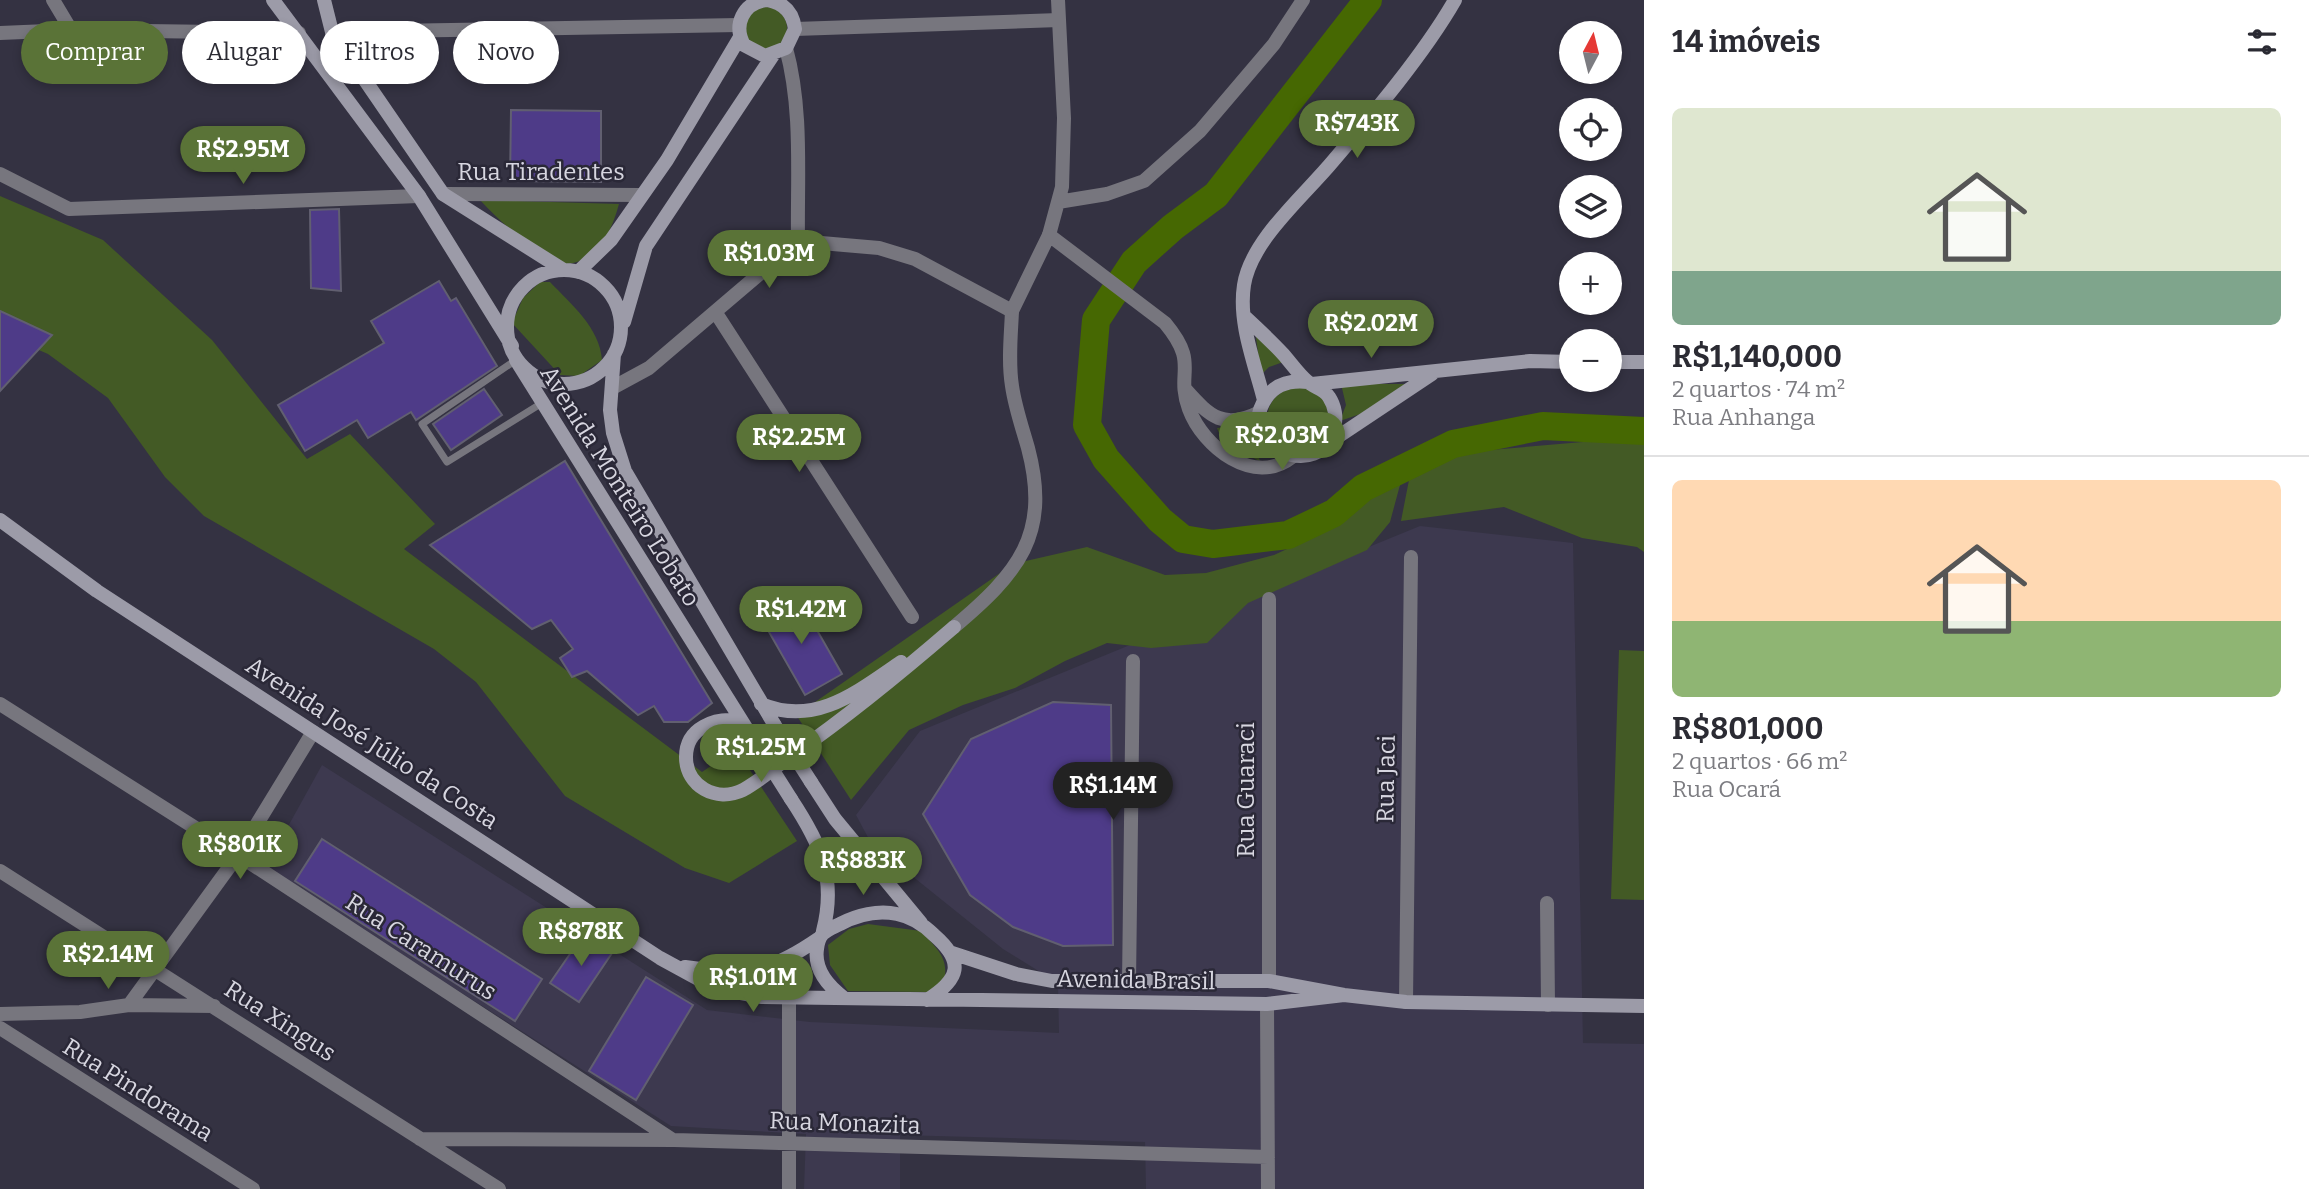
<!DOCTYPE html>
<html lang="pt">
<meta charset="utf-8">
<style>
:root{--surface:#fff;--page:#f7f7f7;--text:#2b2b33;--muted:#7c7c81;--line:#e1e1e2;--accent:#5a7337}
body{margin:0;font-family:Bitter,serif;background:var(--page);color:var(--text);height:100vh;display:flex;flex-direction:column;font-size:26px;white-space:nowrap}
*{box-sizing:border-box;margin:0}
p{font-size:23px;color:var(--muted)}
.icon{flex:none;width:38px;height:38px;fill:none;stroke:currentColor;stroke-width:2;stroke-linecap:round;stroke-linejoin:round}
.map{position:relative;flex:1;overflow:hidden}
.sheet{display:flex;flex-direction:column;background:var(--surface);width:665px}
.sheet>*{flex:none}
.guide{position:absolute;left:21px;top:21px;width:665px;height:63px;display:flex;gap:14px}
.needle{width:46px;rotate:7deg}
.fabs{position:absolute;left:1559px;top:21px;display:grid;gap:14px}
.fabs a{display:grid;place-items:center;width:63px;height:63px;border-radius:50%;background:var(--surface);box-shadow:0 4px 10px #0003;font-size:35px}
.price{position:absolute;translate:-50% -60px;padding:0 16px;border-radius:24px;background:var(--accent);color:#fff;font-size:23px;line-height:46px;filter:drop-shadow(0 2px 4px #0008)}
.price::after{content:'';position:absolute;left:50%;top:42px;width:21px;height:16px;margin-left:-10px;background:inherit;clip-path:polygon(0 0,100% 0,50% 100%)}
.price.on{background:#222;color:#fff}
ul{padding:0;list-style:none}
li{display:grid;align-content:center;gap:14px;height:371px;padding:0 28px}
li+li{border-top:2px solid var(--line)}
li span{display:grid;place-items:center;height:217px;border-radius:10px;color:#555}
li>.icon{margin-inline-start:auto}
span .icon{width:126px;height:126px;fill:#fffc;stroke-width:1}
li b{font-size:30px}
h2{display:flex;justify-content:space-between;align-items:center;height:84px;padding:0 28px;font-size:30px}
.tag{padding:0 24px;border-radius:32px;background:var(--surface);box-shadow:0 4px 10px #0003;font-size:24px;line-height:63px}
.tag.on{background:var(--accent);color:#fff}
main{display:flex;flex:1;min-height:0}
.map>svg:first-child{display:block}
</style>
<main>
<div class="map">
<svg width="1644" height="1189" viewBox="0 0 1644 1189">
<rect width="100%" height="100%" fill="#343242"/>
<path fill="#3d394f" d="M1420,526L1573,543L1583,1043L1644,1044V1189H1146L1145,1142L900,1135V1189H804L806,1134L671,1126L265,868L322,765L707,1010L810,1022L1059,1033L1058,983L1003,949L871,843L856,815L920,731Z"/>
<path fill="#435a25" d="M745 28a21 21 0 1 1 42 0a21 21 0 1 1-42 0Z
M0,196L103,240L212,340L307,459L350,434L435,524L404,549L702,772L736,749L797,841L729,883L685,868L565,796L476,682L434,649L204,516L165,477L108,398L48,354L0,333Z
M480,200L619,204C611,232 599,260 567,264C534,252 504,226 480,200Z
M540,282H550C571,304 600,328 602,360L579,376L560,375L512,323L523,298Z
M1255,330L1286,361L1269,367L1261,375Z
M1341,384H1406L1366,412L1340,421L1346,405Z
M1267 419a32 32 0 1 1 64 0a32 32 0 1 1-64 0Z
M1254,423L1251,435L1260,461C1241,452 1224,449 1217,428Z
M1606,440L1644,443V552L1637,547L1582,538L1504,507L1401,521L1409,480L1467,452Z
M1400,485L1390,522L1367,550L1248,603L1207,643L1151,648L1107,643L1065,661L1015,688L963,705L909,730L851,800L795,713L798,714L1013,564L1087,547L1165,575L1206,573L1274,555L1324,532L1381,486Z
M1619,650L1644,651V900L1611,899Z
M868,924L921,931C937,949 951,959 943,984L928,992L848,991L830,965L828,945L849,929Z"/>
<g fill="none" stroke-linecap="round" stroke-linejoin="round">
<path stroke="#466802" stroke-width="28" d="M1368,0L1216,195L1173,227L1134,262L1096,320L1087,425L1106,459L1160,520L1183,539L1213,544L1288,535L1334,513L1363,488L1453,444L1543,426L1644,431"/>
</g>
<path fill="#4e3b88" stroke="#615f70" stroke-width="2" d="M511,110L601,111V182L510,181Z
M339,209L341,291L311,288L310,210Z
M439,281L451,301L456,298L497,366L416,420L411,412L368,438L357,420L305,451L278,405L384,343L371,321Z
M0,311L52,335L0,391Z
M484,389L502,415L451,450L433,424Z
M565,461L712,703L688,722H664L654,706L638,715L587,671L572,677L560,658L573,649L551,620L532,629L430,545Z
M798,597L842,674L805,695L761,618Z
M1053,702L1111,705L1113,945L1063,946L1013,927L970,895L923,814L971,739Z
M322,839L542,979L515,1021L295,881Z
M583,935L612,953L579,1002L550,983Z
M646,977L693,1005L636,1100L589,1071Z"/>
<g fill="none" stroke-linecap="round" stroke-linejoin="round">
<path stroke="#77767e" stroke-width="7" d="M516,360L422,424L447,462L542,403"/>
<path stroke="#77767e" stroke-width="14" d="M53,0L71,30
M795,29L1059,20
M332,32L739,25
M0,33L71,30L299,33
M0,174L69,209L419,196
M443,194L640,195
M1058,202L1107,194L1144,181L1200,131L1274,44L1303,0
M1049,235L1062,187L1064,118L1058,0
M716,313L912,617
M614,387L649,368L798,241C797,178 803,110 786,48
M954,627C1018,573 1051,535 1028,448C1022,427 1015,407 1012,386C1008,361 1011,335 1012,311
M0,704L238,855L673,1140
M0,871L499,1189
M1547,903L1548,1005
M1269,981V599
M1129,983L1133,661
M1406,1002L1411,557
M1267,1004L1268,1189
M129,1005L238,855L313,732
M0,1014L80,1012L129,1005L214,1006
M0,1028L253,1189
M420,1139L674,1140L1268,1157
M789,1189V998"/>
<path stroke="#77767e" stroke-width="14" d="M798,241L879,248L915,259L1012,311L1049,235L1165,323C1200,365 1175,371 1189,409C1203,447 1254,487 1292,457
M1186,390C1210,417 1224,430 1260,412"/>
<path stroke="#9c9ba8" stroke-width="14" d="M273,0L419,196L512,346
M324,0L332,32L443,194L562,269
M766,0C743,3 733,25 744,45L765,56L786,48L795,29C793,13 784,3 768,0
M507 327a57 57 0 1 1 114 0a57 57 0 1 1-114 0Z
M578,272L611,240L667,160L740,37
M1245,317C1258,329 1271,341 1283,354C1291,363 1299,375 1308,382C1315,388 1324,389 1329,397C1335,406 1337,418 1334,428C1322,484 1233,446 1266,398C1276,383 1291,380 1308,382
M624,322L646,246L773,55
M614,354L610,410L613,433L625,471L774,724
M516,360L760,750
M1610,362H1644
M1312,384L1530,361L1572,362
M1264,400C1255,364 1238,323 1244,285C1251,240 1304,196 1333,161C1373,114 1424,54 1455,0
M1330,442L1432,374
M0,520L97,591L660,958L715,988L762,997L1267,1004L1344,995
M761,704C815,727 857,692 901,662
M740,721C715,717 686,728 686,757C686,786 716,803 743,790C761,780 778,765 795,753C851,714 903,671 954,627
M811,782L835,819L921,923
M791,799C820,843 837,877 823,931
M952,953L1016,974L1052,981H1269L1344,995L1406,1002L1644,1006
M685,967C745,976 767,974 818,939
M844,998C828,986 814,969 817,949C819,932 826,931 840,924C857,915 878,910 897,914C912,917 923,924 934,935C965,962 960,979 927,1000"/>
<path stroke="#9c9ba8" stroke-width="14" d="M774,724L811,782
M760,750L791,799"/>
</g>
<g text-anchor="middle" stroke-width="5" stroke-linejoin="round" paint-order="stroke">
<g font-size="24" fill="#d7d6e0" stroke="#2a2837">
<text x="541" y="180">Rua Tiradentes</text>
<text transform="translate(620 486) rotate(58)" y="8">Avenida Monteiro Lobato</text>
<text transform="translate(372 743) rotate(33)" y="8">Avenida José Júlio da Costa</text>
<text transform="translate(1386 779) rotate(-89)" y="8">Rua Jaci</text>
<text transform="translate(1246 790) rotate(-90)" y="8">Rua Guaraci</text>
<text transform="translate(421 947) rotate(33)" y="8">Rua Caramurus</text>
<text transform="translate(1136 980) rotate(1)" y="8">Avenida Brasil</text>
<text transform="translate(280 1021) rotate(33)" y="8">Rua Xingus</text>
<text transform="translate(138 1090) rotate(32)" y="8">Rua Pindorama</text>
<text transform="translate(845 1123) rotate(2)" y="8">Rua Monazita</text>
</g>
</g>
</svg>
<div class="fabs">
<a><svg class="needle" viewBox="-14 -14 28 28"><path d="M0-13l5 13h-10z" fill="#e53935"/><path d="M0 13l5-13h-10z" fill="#7c7c81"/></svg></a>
<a><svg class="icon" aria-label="locate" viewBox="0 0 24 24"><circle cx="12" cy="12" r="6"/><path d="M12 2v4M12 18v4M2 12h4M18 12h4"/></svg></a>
<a><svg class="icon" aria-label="layers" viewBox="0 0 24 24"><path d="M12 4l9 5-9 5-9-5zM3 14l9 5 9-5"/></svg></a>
<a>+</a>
<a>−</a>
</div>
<b class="price" style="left:1357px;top:160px">R$743K</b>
<b class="price" style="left:243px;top:186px">R$2.95M</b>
<b class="price" style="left:769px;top:290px">R$1.03M</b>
<b class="price" style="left:1371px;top:360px">R$2.02M</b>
<b class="price" style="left:1282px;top:472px">R$2.03M</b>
<b class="price" style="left:799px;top:474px">R$2.25M</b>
<b class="price" style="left:801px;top:646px">R$1.42M</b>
<b class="price" style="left:761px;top:784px">R$1.25M</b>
<b class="price on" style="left:1113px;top:822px">R$1.14M</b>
<b class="price" style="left:240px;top:881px">R$801K</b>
<b class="price" style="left:863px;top:897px">R$883K</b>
<b class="price" style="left:581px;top:968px">R$878K</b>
<b class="price" style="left:108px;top:991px">R$2.14M</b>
<b class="price" style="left:753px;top:1014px">R$1.01M</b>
<div class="guide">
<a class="tag on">Comprar</a>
<a class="tag">Alugar</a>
<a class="tag">Filtros</a>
<a class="tag">Novo</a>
</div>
</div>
<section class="sheet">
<h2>14 imóveis<svg class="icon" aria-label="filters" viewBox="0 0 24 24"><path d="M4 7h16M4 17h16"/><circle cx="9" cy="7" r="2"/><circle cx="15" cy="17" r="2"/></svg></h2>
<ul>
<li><span style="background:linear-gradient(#dfe7d0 75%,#7fa58c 0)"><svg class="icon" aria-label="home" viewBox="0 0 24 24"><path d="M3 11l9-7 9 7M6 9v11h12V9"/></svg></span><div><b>R$1,140,000</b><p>2 quartos · 74 m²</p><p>Rua Anhanga</p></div></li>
<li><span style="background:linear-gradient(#ffd9b3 65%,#8fb573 0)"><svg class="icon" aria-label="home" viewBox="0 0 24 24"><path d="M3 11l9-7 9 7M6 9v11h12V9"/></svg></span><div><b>R$801,000</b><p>2 quartos · 66 m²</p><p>Rua Ocará</p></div></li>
</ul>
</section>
</main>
